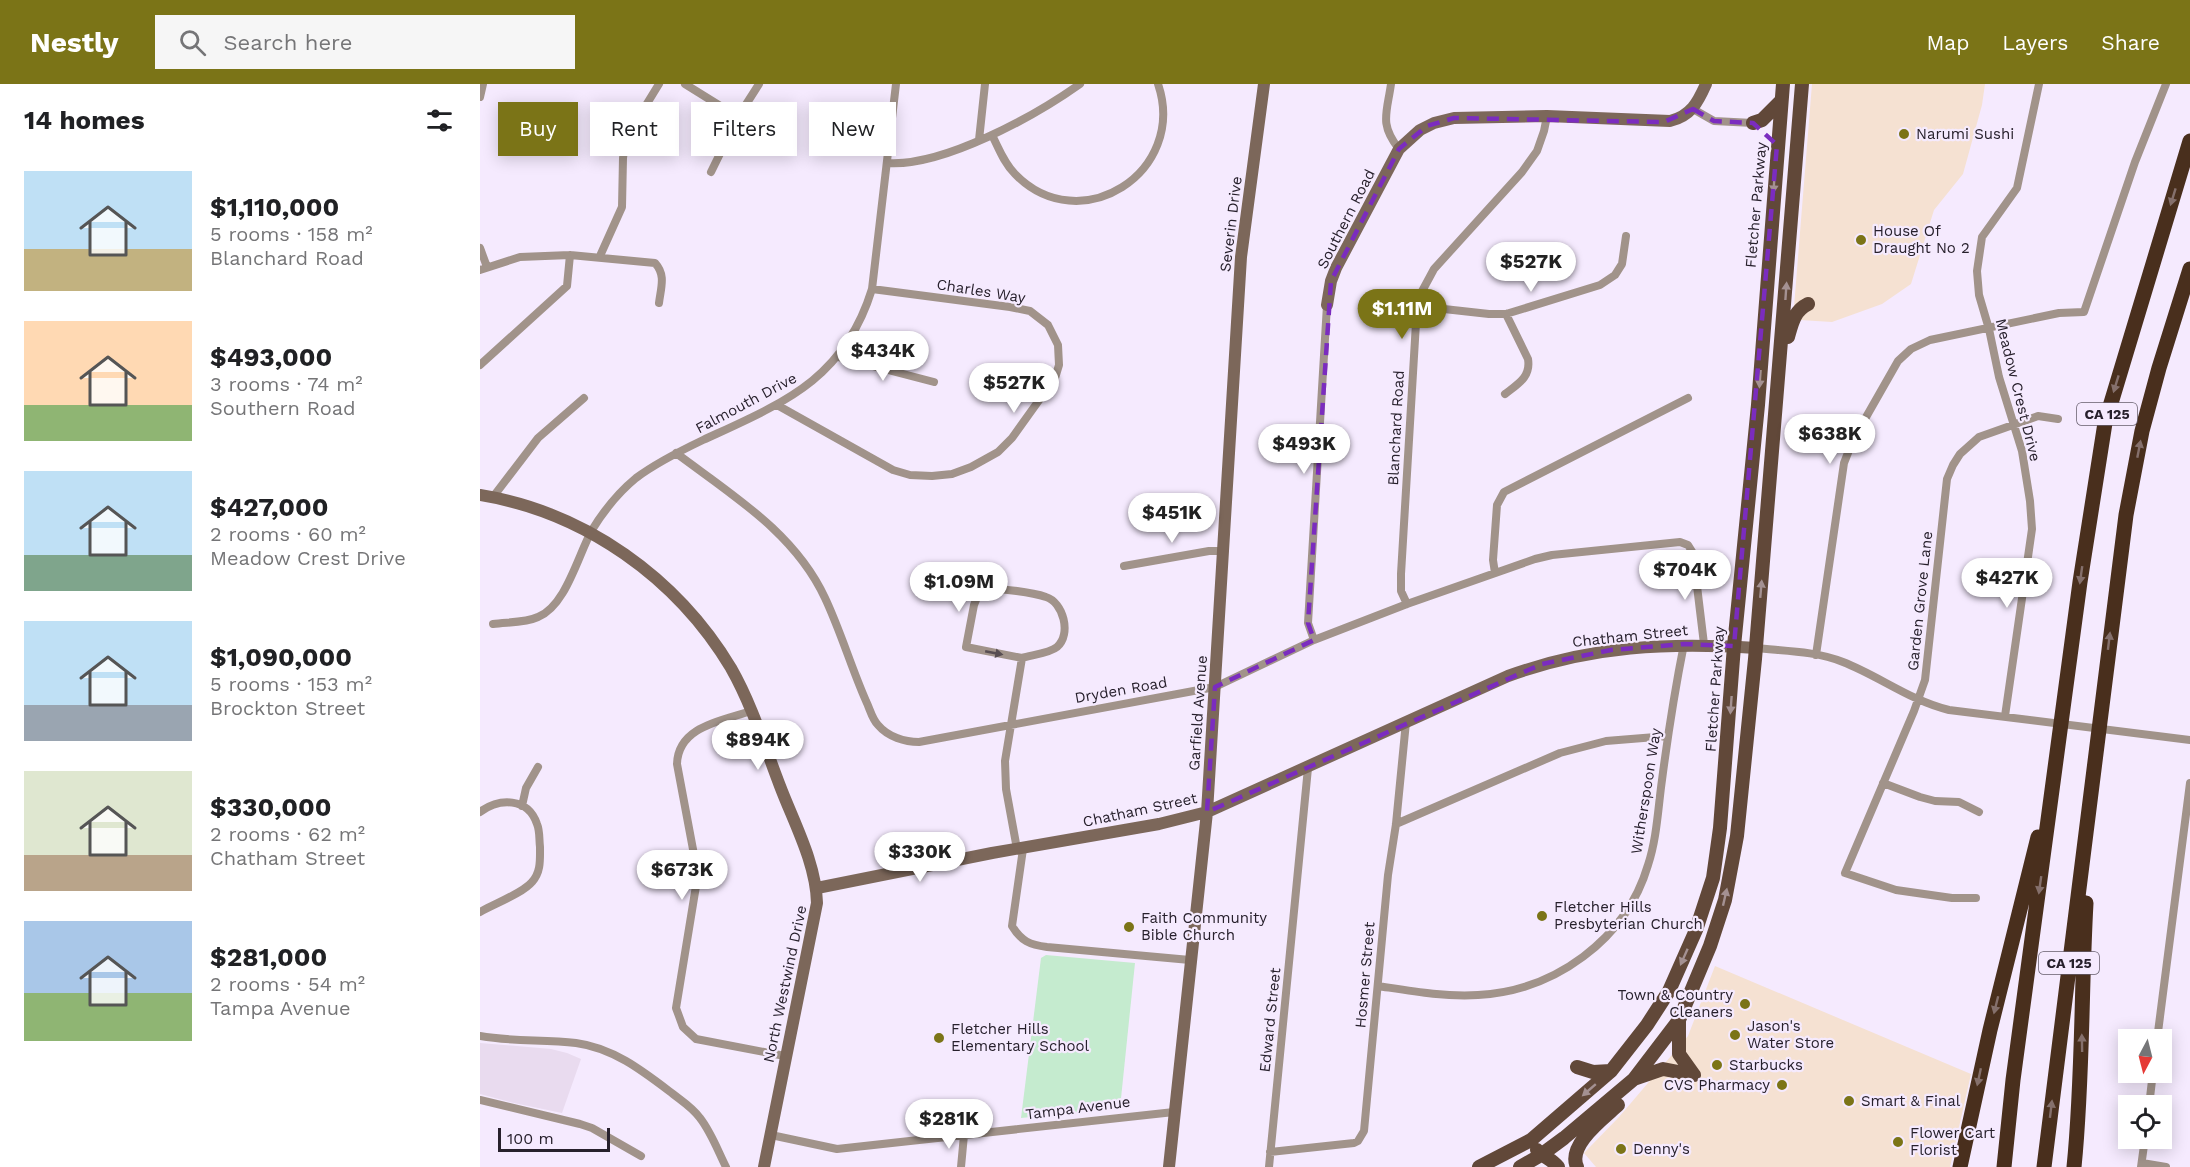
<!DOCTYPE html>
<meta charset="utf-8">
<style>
:root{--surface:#fff;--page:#f6f6f6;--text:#202124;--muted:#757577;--accent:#7b7417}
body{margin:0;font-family:"Work Sans",sans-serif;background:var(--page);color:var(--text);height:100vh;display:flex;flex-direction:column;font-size:22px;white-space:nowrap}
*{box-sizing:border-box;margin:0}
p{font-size:20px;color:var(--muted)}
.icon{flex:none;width:33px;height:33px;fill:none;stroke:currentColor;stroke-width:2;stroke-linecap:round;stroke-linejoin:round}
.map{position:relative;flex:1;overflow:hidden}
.details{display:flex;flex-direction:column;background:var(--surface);width:480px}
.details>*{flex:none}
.hud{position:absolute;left:18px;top:18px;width:570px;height:54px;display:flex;gap:12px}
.needle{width:39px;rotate:187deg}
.controls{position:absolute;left:1638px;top:945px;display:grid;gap:12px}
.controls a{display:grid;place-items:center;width:54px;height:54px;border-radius:0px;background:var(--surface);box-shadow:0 3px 15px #0003;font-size:30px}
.scale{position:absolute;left:18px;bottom:15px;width:112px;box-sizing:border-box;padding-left:6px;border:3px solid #27202c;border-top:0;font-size:16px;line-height:21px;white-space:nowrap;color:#27202c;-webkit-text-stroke:4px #f5eafe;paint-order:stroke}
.price{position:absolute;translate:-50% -51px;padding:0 14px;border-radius:21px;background:#fff;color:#222;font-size:20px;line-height:39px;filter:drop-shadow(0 2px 3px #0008)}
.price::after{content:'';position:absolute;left:50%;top:36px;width:18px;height:14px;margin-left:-9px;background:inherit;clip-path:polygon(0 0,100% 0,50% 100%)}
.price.active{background:var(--accent);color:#fff}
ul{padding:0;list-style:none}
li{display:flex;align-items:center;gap:18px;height:150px;padding:0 24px}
li span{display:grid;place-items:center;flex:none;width:168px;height:120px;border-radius:0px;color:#555}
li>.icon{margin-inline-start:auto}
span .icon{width:72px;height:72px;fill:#fffc;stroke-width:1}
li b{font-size:26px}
h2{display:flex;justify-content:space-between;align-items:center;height:72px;padding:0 24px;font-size:26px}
.tag{padding:0 21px;border-radius:0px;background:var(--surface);box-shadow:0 3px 15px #0003;font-size:21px;line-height:54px}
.tag.active{background:var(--accent);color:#fff}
header{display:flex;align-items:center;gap:36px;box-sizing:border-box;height:84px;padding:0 30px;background:var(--accent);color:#fff}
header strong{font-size:28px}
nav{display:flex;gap:33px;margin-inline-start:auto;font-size:21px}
.search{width:420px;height:54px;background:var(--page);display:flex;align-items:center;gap:15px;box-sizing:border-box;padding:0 21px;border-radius:0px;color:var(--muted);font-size:22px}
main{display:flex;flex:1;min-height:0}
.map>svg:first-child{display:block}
</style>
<header>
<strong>Nestly</strong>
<div class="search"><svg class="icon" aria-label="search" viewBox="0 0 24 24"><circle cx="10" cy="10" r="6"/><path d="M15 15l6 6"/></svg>Search here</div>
<nav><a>Map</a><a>Layers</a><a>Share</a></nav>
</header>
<main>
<section class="details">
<h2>14 homes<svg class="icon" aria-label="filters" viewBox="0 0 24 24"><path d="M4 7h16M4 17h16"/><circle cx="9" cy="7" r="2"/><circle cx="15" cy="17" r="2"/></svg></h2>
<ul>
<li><span style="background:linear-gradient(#bfe0f5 65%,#c2b280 0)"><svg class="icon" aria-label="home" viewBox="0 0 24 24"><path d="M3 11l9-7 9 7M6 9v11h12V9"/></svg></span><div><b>$1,110,000</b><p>5 rooms · 158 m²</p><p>Blanchard Road</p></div></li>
<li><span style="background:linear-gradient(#ffd9b3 70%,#8fb573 0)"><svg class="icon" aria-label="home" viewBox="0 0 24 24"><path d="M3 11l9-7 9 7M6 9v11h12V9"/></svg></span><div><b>$493,000</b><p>3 rooms · 74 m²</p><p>Southern Road</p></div></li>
<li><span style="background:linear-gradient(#bfe0f5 70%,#7fa58c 0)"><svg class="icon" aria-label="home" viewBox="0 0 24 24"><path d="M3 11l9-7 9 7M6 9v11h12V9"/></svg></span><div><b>$427,000</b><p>2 rooms · 60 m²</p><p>Meadow Crest Drive</p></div></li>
<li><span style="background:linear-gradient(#bfe0f5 70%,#9aa5b1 0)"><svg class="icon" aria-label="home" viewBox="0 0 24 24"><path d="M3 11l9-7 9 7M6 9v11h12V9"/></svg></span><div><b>$1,090,000</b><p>5 rooms · 153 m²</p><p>Brockton Street</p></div></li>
<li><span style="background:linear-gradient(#dfe7d0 70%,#b9a48a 0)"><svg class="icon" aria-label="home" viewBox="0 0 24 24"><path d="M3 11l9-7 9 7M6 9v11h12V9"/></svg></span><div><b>$330,000</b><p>2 rooms · 62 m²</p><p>Chatham Street</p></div></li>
<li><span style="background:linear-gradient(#a9c7e8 60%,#8fb573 0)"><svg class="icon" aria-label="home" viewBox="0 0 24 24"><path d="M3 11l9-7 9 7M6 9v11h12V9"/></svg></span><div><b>$281,000</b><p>2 rooms · 54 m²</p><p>Tampa Avenue</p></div></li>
</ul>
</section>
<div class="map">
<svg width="1710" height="1083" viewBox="0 0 1710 1083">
<rect width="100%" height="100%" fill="#f5eafe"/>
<path fill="#f5e1d2" d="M1332,0H1505L1502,21L1483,90L1454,126L1431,200L1402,220L1352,238L1320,236L1314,223Z
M1235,882L1491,990L1470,1083H1116L1104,1069L1139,1033L1208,952Z"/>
<path fill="#e9dbef" d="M0,959L71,965L87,969L101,975L82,1029L34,1019L0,1010Z"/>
<path fill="#c5ebcf" d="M566,871L655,879L640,1024L541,1034L561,874Z"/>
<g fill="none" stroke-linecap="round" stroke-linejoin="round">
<path stroke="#a1938a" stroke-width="8" d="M205,0L258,33
M911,0C907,29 899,40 919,65
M0,13L3,0
M1213,25L1234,37L1273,39
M512,51C519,65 524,79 535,90C600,157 708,88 678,0
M499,56L505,0
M407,79C463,83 555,32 600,0
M231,88L258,33L279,0
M0,164L7,183
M120,172L142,123L143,74L145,60L152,44L179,0
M0,186L40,173L90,171L175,179C186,191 181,203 179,219
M937,222L1009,230H1026L1120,201L1135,191L1142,180L1146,152
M358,273L454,298
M0,281L87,202L90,171
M1025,310C1038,300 1051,293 1048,275L1026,230
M297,321L413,386L430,391L452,392L472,390L491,383L518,368L532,354L575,294L579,281L578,261L568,241L550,227L530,223L392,205
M196,369C252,411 315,449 345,514C361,548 371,583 386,617C390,625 392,635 398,641C408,653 425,658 439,658L735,603L834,556L927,520L1055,475L1072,471L1200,458L1208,461L1213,469L1224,560
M13,413L58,354L104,314
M644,482L729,467H743
M1015,489L1013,476L1017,421L1024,408L1208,314
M927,520L921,507V490L937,222L940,211L954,185L1042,88L1057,67L1064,47L1067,32
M13,540C27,538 45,539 58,533C86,522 98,471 112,446C123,428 139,408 156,394C176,379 200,367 223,356C303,319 364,296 392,205L416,0
M834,556L828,539L847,221
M1276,564C1304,567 1336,567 1363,578C1399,592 1431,617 1469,626L1710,656
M1336,571L1364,379L1373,356L1418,277L1431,265L1450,256L1579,229L1604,228L1655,78L1686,0
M271,627C242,637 198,642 197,680L215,776L216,802L196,924L203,943L216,955L305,972
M1525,632L1552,445L1550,417L1542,367L1519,293L1509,245L1499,211L1497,187L1502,153L1537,104L1559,0
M1403,699L1440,713L1455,717L1479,718L1499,728
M42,722L46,704L58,683
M0,728C19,714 48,713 57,740C60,747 59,755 60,763C60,776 61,788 52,798C43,809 14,820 0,828
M916,740L1080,669L1126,657L1188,652
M537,765L526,705L525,677L542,574C552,571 570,569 577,563C592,550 583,518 566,513C546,506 522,506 501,503L494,521L486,563L542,574
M543,765L532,842C541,857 550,861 567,863L710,876
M1496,814H1472L1416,806L1365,789L1434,627L1445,596L1467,395L1473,381L1480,370L1499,353L1558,332L1578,335
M898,902C931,907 964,913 998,911C1074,907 1146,856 1168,781C1177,754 1178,724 1182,696C1188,650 1195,605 1204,560
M0,952C32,958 64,955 96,959C134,964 164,988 193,1010C202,1017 213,1024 220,1034C231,1048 238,1067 246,1083
M1677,956L1710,699
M0,1016L100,1040L112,1044L161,1072
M1669,1022L1673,988
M291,1051L357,1065L694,1028
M790,1068L874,1059L878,1057L884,1047L908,791L916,740L926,638
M1662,1079L1686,1083
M481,1083L484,1051
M789,1083L828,684
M1661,1083L1665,1054"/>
<path stroke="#7c675a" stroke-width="12" d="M847,221L851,197L856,184L919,65L940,46L954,39L974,34L1067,32L1190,37C1211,32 1218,18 1226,0
M0,411C105,428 197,494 251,584C272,621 285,663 300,702C314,739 336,779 337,819L284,1083
M337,804L512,769L679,740L727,728L1028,592C1110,562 1189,558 1276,564
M689,1083L727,728L761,173L784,0"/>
<path stroke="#614839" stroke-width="14" d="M1273,39L1282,36L1301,17
M1308,253C1312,239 1314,227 1328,220
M1199,936V970L1214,991
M1097,983L1113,988L1131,987
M1154,995L1183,985L1214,991
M1057,1066C1063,1073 1072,1075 1078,1083
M999,1083L1051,1056L1131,987L1167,941L1189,907L1216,846L1233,794L1240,744L1254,562L1278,321L1303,0
M1040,1083L1061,1071L1084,1054L1154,995L1199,936L1230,862L1245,816L1257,752L1275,575L1322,0
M1097,1083C1087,1061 1123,1035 1138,1021"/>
<path stroke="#492f1d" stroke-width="15" d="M1480,1083L1510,946L1558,753
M1524,1083L1533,996L1600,498L1625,339L1710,57
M1564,1083L1646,431L1662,347L1679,284L1710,185
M1594,1083C1603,995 1601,907 1606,819"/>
</g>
<defs><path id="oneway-solid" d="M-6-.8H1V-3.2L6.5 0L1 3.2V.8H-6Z" transform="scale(1.5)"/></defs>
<g fill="#a49192">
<use href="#oneway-solid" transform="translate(1294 100) rotate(94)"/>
<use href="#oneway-solid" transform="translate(1306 207) rotate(-86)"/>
<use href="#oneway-solid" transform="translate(1280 295) rotate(94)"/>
<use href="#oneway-solid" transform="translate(1281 505) rotate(-85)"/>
<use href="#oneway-solid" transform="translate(1251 621) rotate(94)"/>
<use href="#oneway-solid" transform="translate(1245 813) rotate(-77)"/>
<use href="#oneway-solid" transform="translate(1204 873) rotate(114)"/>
<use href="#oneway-solid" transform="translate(1109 1006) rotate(139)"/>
</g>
<g fill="#85706c">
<use href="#oneway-solid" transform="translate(1693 113) rotate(107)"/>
<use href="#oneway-solid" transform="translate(1636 300) rotate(107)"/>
<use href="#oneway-solid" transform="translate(1659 365) rotate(-79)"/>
<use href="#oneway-solid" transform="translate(1601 491) rotate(98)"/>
<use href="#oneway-solid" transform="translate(1629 557) rotate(-83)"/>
<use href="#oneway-solid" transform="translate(1560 801) rotate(98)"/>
<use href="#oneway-solid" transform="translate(1516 921) rotate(104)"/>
<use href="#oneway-solid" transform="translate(1602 959) rotate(-91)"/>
<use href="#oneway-solid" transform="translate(1499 993) rotate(102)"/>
<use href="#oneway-solid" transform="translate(1571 1025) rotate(-83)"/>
</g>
<use fill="#584e52" href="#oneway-solid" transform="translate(514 569) rotate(11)"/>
<path fill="none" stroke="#7b2cbf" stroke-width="4.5" stroke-dasharray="12 8" stroke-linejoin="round" d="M1213,25L1234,37L1273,39L1297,61L1254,562L1204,560L1131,566L1062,580L727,728L735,603L834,556L828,539L851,197L919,65L947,42L974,34L1184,38Z"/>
<g fill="#7b7417" stroke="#f5eafe" stroke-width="2">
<circle cx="1424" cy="50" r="6"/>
<circle cx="1381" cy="156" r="6"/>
<circle cx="1062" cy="832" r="6"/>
<circle cx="649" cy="843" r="6"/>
<circle cx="1265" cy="920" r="6"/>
<circle cx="1255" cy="951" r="6"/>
<circle cx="459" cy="954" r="6"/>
<circle cx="1237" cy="981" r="6"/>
<circle cx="1302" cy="1001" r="6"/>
<circle cx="1369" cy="1017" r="6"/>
<circle cx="1418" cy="1058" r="6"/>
<circle cx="1141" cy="1065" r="6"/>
</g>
<g text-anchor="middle" stroke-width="4.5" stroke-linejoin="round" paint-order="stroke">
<g fill="#f5eafe" stroke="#655d6b" stroke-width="1.5">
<rect x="1597" y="319" width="60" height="22" rx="4.5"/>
<rect x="1559" y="868" width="60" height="22" rx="4.5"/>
</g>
<g font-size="14" font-weight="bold" fill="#27202c">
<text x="1627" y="335">CA 125</text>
<text x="1589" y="884">CA 125</text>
</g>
<g font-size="15" fill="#27202c" stroke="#f5eafe" text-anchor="start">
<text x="1436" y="55">Narumi Sushi</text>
<text x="1393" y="152">House Of<tspan x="1393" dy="17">Draught No 2</tspan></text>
<text x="1074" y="828">Fletcher Hills<tspan x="1074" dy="17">Presbyterian Church</tspan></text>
<text x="661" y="839">Faith Community<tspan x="661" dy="17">Bible Church</tspan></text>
<text x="1253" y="916" text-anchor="end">Town &amp; Country<tspan x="1253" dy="17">Cleaners</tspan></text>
<text x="1267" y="947">Jason's<tspan x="1267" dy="17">Water Store</tspan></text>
<text x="471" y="950">Fletcher Hills<tspan x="471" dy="17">Elementary School</tspan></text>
<text x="1249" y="986">Starbucks</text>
<text x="1290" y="1006" text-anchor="end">CVS Pharmacy</text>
<text x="1381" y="1022">Smart &amp; Final</text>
<text x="1430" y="1054">Flower Cart<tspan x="1430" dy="17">Florist</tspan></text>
<text x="1153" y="1070">Denny's</text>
</g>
<g font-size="15" fill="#27202c" stroke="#f5eafe">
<text transform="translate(1276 121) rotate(-85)" y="5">Fletcher Parkway</text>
<text transform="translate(866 135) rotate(-63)" y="5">Southern Road</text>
<text transform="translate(751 140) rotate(-83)" y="5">Severin Drive</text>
<text transform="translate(501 207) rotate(9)" y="5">Charles Way</text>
<text transform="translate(1538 306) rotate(76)" y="5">Meadow Crest Drive</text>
<text transform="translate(266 319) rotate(-28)" y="5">Falmouth Drive</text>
<text transform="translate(916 344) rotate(-87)" y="5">Blanchard Road</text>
<text transform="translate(1440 517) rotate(-84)" y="5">Garden Grove Lane</text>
<text transform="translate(1150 552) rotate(-6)" y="5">Chatham Street</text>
<text transform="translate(1235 605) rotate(-86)" y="5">Fletcher Parkway</text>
<text transform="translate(641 606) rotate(-10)" y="5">Dryden Road</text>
<text transform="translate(718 629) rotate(-86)" y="5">Garfield Avenue</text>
<text transform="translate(1166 707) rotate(-81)" y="5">Witherspoon Way</text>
<text transform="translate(660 726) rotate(-12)" y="5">Chatham Street</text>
<text transform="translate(885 891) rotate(-85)" y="5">Hosmer Street</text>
<text transform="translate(305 900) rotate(-78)" y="5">North Westwind Drive</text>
<text transform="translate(790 936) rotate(-84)" y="5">Edward Street</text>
<text transform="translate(598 1024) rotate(-7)" y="5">Tampa Avenue</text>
</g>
</g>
</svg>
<div class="controls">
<a><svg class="needle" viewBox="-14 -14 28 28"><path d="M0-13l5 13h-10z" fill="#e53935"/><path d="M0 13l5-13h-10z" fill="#757577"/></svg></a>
<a><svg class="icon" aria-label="locate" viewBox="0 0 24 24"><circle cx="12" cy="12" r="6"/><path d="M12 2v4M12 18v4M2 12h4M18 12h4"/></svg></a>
</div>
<div class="scale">100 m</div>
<b class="price" style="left:1051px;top:209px">$527K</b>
<b class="price active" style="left:922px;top:256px">$1.11M</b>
<b class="price" style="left:403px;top:298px">$434K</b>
<b class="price" style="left:534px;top:330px">$527K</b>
<b class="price" style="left:1350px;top:381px">$638K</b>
<b class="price" style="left:824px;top:391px">$493K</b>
<b class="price" style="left:692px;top:460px">$451K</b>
<b class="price" style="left:1205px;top:517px">$704K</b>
<b class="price" style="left:1527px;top:525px">$427K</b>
<b class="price" style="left:479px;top:529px">$1.09M</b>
<b class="price" style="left:278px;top:687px">$894K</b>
<b class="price" style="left:440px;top:799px">$330K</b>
<b class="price" style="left:202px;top:817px">$673K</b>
<b class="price" style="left:469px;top:1066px">$281K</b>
<div class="hud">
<a class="tag active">Buy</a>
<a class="tag">Rent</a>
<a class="tag">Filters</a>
<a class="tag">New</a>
</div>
</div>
</main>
